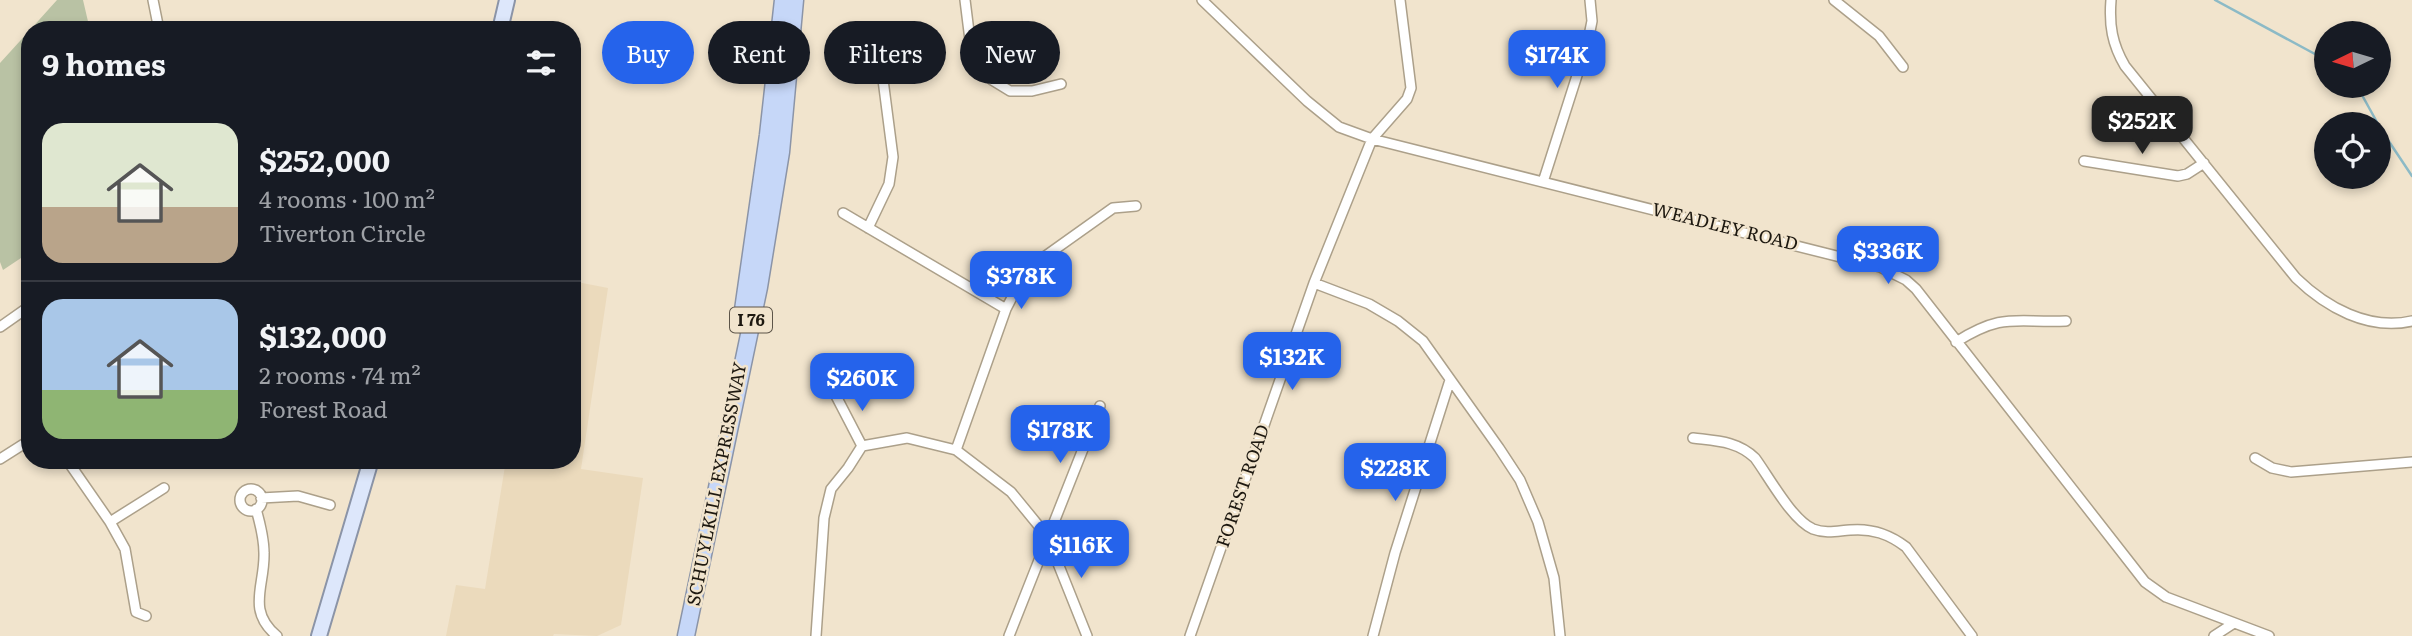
<!DOCTYPE html>
<meta charset="utf-8">
<style>
:root{--surface:#171b24;--page:#20242c;--text:#f1f3f6;--muted:#9ea1a6;--line:#363941;--accent:#2563eb}
body{margin:0;font-family:Literata,serif;background:var(--page);color:var(--text);height:100vh;display:flex;flex-direction:column;font-size:26px;white-space:nowrap}
*{box-sizing:border-box;margin:0}
p{font-size:23px;color:var(--muted)}
.icon{flex:none;width:38px;height:38px;fill:none;stroke:currentColor;stroke-width:2;stroke-linecap:round;stroke-linejoin:round}
.map{position:relative;flex:1;overflow:hidden}
.side{position:absolute;left:21px;top:21px;width:560px;height:448px;display:flex;flex-direction:column;background:var(--surface);border-radius:28px;box-shadow:0 4px 10px #0003}
.side>*{flex:none}
.banner{position:absolute;left:602px;top:21px;width:665px;height:63px;display:flex;gap:14px}
.needle{width:46px;rotate:265deg}
.buttons{position:absolute;left:2314px;top:21px;display:grid;gap:14px}
.buttons a{display:grid;place-items:center;width:77px;height:77px;border-radius:50%;background:var(--surface);box-shadow:0 4px 10px #0003;font-size:35px}
.price{position:absolute;translate:-50% -60px;padding:0 16px;border-radius:14px;background:var(--accent);color:#fff;font-size:23px;line-height:46px;filter:drop-shadow(0 2px 4px #0008)}
.price::after{content:'';position:absolute;left:50%;top:42px;width:21px;height:16px;margin-left:-10px;background:inherit;clip-path:polygon(0 0,100% 0,50% 100%)}
.price.selected{background:#222;color:#fff}
ul{padding:0;list-style:none}
li{display:flex;align-items:center;gap:21px;height:175px;padding:0 21px}
li+li{border-top:2px solid var(--line)}
li span{display:grid;place-items:center;flex:none;width:196px;height:140px;border-radius:21px;color:#555}
li>.icon{margin-inline-start:auto}
span .icon{width:84px;height:84px;fill:#fffc;stroke-width:1}
li b{font-size:30px}
h2{display:flex;justify-content:space-between;align-items:center;height:84px;padding:0 21px;font-size:30px}
.tag{padding:0 24px;border-radius:32px;background:var(--surface);box-shadow:0 4px 10px #0003;font-size:24px;line-height:63px}
.tag.selected{background:var(--accent);color:#fff}
.map>svg:first-child{display:block}
</style>
<div class="map">
<svg width="2412" height="636" viewBox="0 0 2412 636">
<rect width="100%" height="100%" fill="#f1e4cd"/>
<path fill="#ebdabc" d="M572,281L608,288L581,469L643,478L621,625L597,636L554,634L553,636H446L456,585L485,589L506,460H572Z"/>
<path fill="#b9c2a4" d="M57,0H83L90,30H30Z
M30,30V134L22,140L30,191V252L3,270L0,262V63Z"/>
<g fill="none" stroke-linecap="round" stroke-linejoin="round">
<path stroke="#8cbac6" stroke-width="2.5" d="M2215,0L2326,60
M2357,86L2378,124
M2378,125L2412,176"/>
<g stroke="#aca08a" stroke-width="12">
<path id="minor" d="M153,0L159,30
M965,0L972,56L992,80L1010,91H1032L1061,84
M1202,0L1307,101L1339,127L1372,139L1880,267L1906,280L1916,289L2145,582L2166,597L2269,636
M1834,0L1879,36L1903,67
M2111,0C2109,25 2112,44 2125,66L2296,278C2326,307 2368,331 2412,321
M2084,161L2178,176L2187,174L2204,163
M1543,182L1588,41L1592,21L1590,0
M843,213L1006,309
M868,228L889,184L893,157L878,41
M1314,283L1369,304L1398,321L1423,341L1499,448L1520,480L1538,522L1554,578L1560,636
M0,327L30,306
M1956,342C2004,312 2015,323 2066,321
M835,394L862,446
M1693,438C1717,441 1737,441 1755,458C1769,477 1792,520 1813,529C1826,534 1837,531 1850,530C1872,528 1889,534 1906,547L1972,636
M956,450L1006,309L1021,280L1040,260L1113,208L1136,206
M2255,458L2272,468L2291,472L2412,462
M0,459L30,440
M67,460L110,522L125,549L136,612L146,616
M240 500a11 11 0 1 1 22 0a11 11 0 1 1-22 0Z
M261,498L298,496L330,505
M256,509C260,523 264,539 264,553C265,586 246,610 277,636
M110,522L164,488
M816,636L824,518L831,489L848,468L862,446L907,438L956,450L1011,492L1047,536L1087,636
M1009,636L1100,406
M1190,636L1314,283L1372,139L1407,99L1411,88L1400,0
M1373,636L1395,553L1450,380
M2214,636L2234,623"/>
</g>
<g stroke="#8b94a7" stroke-width="18">
<path id="primary" d="M500,30L507,0
M319,636L371,460"/>
</g>
<g stroke="#8b94a7" stroke-width="19">
<path id="motorway" d="M741,324L768,135L783,0
M686,636L759,287L781,152L795,0"/>
</g>
<use href="#minor" stroke="#fff" stroke-width="9"/>
<use href="#primary" stroke="#dde7fb" stroke-width="14"/>
<use href="#motorway" stroke="#c6d7f8" stroke-width="16"/>
</g>
<g text-anchor="middle" stroke-width="5" stroke-linejoin="round" paint-order="stroke">
<rect fill="#f1e4cd" stroke="#5d5549" stroke-width="2" x="730" y="307.5" width="42" height="25" rx="5"/>
<g font-size="16" font-weight="bold" fill="#1d1810">
<text x="751" y="326">I 76</text>
</g>
<g font-size="18" fill="#1d1810" stroke="#f1e4cd">
<text transform="translate(1725 227) rotate(14)" y="6">WEADLEY ROAD</text>
<text transform="translate(717 484) rotate(-79)" y="6">SCHUYLKILL EXPRESSWAY</text>
<text transform="translate(1243 486) rotate(-71)" y="6">FOREST ROAD</text>
</g>
</g>
</svg>
<div class="buttons">
<a><svg class="needle" viewBox="-14 -14 28 28"><path d="M0-13l5 13h-10z" fill="#e53935"/><path d="M0 13l5-13h-10z" fill="#9ea1a6"/></svg></a>
<a><svg class="icon" aria-label="locate" viewBox="0 0 24 24"><circle cx="12" cy="12" r="6"/><path d="M12 2v4M12 18v4M2 12h4M18 12h4"/></svg></a>
</div>
<b class="price" style="left:1557px;top:90px">$174K</b>
<b class="price selected" style="left:2142px;top:156px">$252K</b>
<b class="price" style="left:1888px;top:286px">$336K</b>
<b class="price" style="left:1021px;top:311px">$378K</b>
<b class="price" style="left:1292px;top:392px">$132K</b>
<b class="price" style="left:862px;top:413px">$260K</b>
<b class="price" style="left:1060px;top:465px">$178K</b>
<b class="price" style="left:1395px;top:503px">$228K</b>
<b class="price" style="left:1081px;top:580px">$116K</b>
<div class="banner">
<a class="tag selected">Buy</a>
<a class="tag">Rent</a>
<a class="tag">Filters</a>
<a class="tag">New</a>
</div>
<section class="side">
<h2>9 homes<svg class="icon" aria-label="filters" viewBox="0 0 24 24"><path d="M4 7h16M4 17h16"/><circle cx="9" cy="7" r="2"/><circle cx="15" cy="17" r="2"/></svg></h2>
<ul>
<li><span style="background:linear-gradient(#dfe7d0 60%,#b9a48a 0)"><svg class="icon" aria-label="home" viewBox="0 0 24 24"><path d="M3 11l9-7 9 7M6 9v11h12V9"/></svg></span><div><b>$252,000</b><p>4 rooms · 100 m²</p><p>Tiverton Circle</p></div></li>
<li><span style="background:linear-gradient(#a9c7e8 65%,#8fb573 0)"><svg class="icon" aria-label="home" viewBox="0 0 24 24"><path d="M3 11l9-7 9 7M6 9v11h12V9"/></svg></span><div><b>$132,000</b><p>2 rooms · 74 m²</p><p>Forest Road</p></div></li>
</ul>
</section>
</div>
